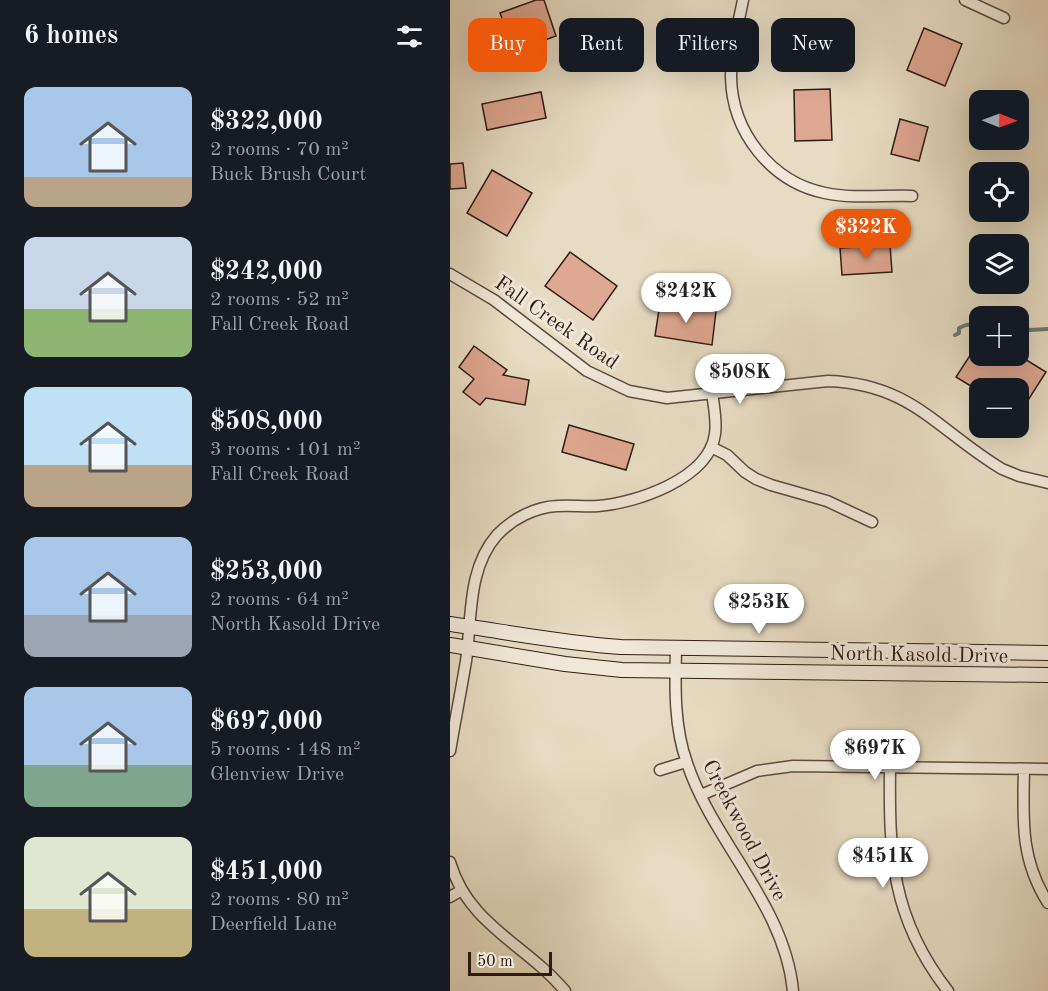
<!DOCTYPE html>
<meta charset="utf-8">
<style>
:root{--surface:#171b24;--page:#20242c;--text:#f1f3f6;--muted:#9ea1a6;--accent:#ea580c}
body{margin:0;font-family:"Old Standard TT",serif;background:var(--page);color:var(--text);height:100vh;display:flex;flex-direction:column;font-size:22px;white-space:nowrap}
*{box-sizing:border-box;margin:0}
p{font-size:20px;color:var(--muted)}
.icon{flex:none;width:33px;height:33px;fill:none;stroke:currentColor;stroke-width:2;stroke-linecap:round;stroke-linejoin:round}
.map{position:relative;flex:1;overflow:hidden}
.sheet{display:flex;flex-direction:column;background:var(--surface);width:450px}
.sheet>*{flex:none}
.banner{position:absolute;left:18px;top:18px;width:489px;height:54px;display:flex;gap:12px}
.needle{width:39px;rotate:91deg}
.buttons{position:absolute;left:519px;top:90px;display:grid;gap:12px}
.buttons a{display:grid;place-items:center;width:60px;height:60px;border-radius:12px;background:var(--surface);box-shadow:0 6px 24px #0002;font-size:30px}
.scale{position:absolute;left:18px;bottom:15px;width:84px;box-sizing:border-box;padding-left:6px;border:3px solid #2e1b13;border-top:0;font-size:16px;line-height:21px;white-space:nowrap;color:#2e1b13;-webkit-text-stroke:4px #efe8d8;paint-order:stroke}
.price{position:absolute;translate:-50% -51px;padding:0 14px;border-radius:21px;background:#fff;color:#222;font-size:20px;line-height:39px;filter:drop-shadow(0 2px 3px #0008)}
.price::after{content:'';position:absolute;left:50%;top:36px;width:18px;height:14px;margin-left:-9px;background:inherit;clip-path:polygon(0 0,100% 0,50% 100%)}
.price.selected{background:var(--accent);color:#fff}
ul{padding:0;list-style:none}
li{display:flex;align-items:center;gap:18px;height:150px;padding:0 24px}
li span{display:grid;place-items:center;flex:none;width:168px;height:120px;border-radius:12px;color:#555}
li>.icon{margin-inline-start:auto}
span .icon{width:72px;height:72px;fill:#fffc;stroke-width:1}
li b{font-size:26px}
h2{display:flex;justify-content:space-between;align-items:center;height:72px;padding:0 24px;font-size:26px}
.tag{padding:0 21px;border-radius:12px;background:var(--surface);box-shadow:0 6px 24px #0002;font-size:21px;line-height:54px}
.tag.selected{background:var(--accent);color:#fff}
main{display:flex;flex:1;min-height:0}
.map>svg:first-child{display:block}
</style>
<main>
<section class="sheet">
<h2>6 homes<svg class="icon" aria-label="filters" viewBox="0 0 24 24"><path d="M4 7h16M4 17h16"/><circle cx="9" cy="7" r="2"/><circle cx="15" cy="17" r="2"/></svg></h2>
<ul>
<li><span style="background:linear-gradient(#a9c7e8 75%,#b9a48a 0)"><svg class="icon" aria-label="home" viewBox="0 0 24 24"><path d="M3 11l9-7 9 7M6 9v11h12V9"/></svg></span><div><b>$322,000</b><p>2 rooms · 70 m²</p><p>Buck Brush Court</p></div></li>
<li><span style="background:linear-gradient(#c9d6e8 60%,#8fb573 0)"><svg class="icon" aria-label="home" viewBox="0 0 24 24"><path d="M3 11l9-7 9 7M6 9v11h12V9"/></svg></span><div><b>$242,000</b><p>2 rooms · 52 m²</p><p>Fall Creek Road</p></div></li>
<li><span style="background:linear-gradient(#bfe0f5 65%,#b9a48a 0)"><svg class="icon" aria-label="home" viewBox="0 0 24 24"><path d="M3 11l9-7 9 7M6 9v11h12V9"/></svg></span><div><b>$508,000</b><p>3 rooms · 101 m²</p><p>Fall Creek Road</p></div></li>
<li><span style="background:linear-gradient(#a9c7e8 65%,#9aa5b1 0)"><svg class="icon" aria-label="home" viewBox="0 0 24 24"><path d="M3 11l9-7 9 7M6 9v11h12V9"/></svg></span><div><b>$253,000</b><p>2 rooms · 64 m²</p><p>North Kasold Drive</p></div></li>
<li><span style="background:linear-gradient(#a9c7e8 65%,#7fa58c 0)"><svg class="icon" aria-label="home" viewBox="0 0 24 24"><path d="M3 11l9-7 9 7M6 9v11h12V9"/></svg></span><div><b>$697,000</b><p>5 rooms · 148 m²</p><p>Glenview Drive</p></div></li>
<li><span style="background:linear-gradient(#dfe7d0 60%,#c2b280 0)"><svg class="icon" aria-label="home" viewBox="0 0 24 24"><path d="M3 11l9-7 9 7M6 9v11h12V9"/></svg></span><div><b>$451,000</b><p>2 rooms · 80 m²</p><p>Deerfield Lane</p></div></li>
</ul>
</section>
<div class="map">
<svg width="598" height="991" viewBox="0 0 598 991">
<rect width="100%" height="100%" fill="#e7dcc3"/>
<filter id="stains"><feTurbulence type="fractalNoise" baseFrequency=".00333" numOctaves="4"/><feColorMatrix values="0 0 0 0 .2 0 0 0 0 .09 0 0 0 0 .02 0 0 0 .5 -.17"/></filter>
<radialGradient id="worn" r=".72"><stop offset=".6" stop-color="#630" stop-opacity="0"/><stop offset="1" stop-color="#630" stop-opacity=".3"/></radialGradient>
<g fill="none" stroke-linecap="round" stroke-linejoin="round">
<path stroke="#6d7c71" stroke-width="4" d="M568,327L580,330L598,329
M505,335L509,333V328L516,325L530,324"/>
</g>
<path fill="#dea791" stroke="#2e1b13" stroke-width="1.5" d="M86,0H94L106,36L64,51L50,13Z
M474,28L512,44L495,86L457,70Z
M380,89L382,140L345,141L344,90Z
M91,92L96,118L37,130L32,104Z
M450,119L478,127L469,161L441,154Z
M13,163L16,188L0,189V164Z
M42,170L82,193L57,236L17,213Z
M440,245L442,272L392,275L390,248Z
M120,252L167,286L143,320L95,286Z
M210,303L266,311L262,345L205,336Z
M530,340V356H570L596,372L568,416V388H524L506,377Z
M24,346L57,370L53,375L79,380L75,405L36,398L30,405L13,392L24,379L9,367Z
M119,425L184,444L176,470L112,452Z"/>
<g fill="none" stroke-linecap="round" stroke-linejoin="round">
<g stroke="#5c4b3f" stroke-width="13">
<path id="street" d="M293,0C288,25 281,52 281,77C282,132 321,182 375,193C403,199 434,195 462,196
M515,0L554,18
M0,274L44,300L137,371L179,391L217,398L378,381C462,384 487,430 552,469L569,476L598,483
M261,447L277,455L295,472L306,479L321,485L377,501L422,522
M226,649C225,687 224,727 237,763C263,842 335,905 343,991
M0,751C5,721 11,691 16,661C22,619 17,569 47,535C62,519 85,507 107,506C121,505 135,507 148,506C186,503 259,479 265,434C267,421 264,407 262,393
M440,766C439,855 441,918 498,991
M574,769C573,819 570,859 598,903
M210,770L236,762
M251,795L307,771L343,766L598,769
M0,862C18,925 77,945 115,991
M0,897L12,890"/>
</g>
<g stroke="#2e1b13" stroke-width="16">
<path id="secondary" d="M0,624C57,632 113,643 171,647L598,653
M0,645L115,664L172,670L598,675"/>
</g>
<use href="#street" stroke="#efe8d8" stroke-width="10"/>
<use href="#secondary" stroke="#efe8d8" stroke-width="14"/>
</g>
<g text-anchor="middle" stroke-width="6" stroke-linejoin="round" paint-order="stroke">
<g font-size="21" fill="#2e1b13" stroke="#efe8d8">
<text transform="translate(107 322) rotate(35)" y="7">Fall Creek Road</text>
<text transform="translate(469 654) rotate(1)" y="7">North Kasold Drive</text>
<text transform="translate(295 830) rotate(62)" y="7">Creekwood Drive</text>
</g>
</g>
<rect width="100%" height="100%" filter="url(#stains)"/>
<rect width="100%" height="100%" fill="url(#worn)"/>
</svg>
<div class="buttons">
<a><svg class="needle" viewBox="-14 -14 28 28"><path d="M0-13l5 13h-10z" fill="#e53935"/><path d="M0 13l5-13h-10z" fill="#9ea1a6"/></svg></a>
<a><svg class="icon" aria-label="locate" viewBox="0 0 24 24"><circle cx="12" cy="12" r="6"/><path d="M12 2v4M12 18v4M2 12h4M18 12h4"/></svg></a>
<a><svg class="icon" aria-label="layers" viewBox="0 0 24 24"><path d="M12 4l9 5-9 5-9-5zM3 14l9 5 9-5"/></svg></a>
<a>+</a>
<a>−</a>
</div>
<div class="scale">50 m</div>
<b class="price selected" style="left:416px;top:260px">$322K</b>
<b class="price" style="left:236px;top:324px">$242K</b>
<b class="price" style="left:290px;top:405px">$508K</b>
<b class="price" style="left:309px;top:635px">$253K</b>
<b class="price" style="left:425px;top:781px">$697K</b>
<b class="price" style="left:433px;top:889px">$451K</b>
<div class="banner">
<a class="tag selected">Buy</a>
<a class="tag">Rent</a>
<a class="tag">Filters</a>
<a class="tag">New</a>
</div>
</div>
</main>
